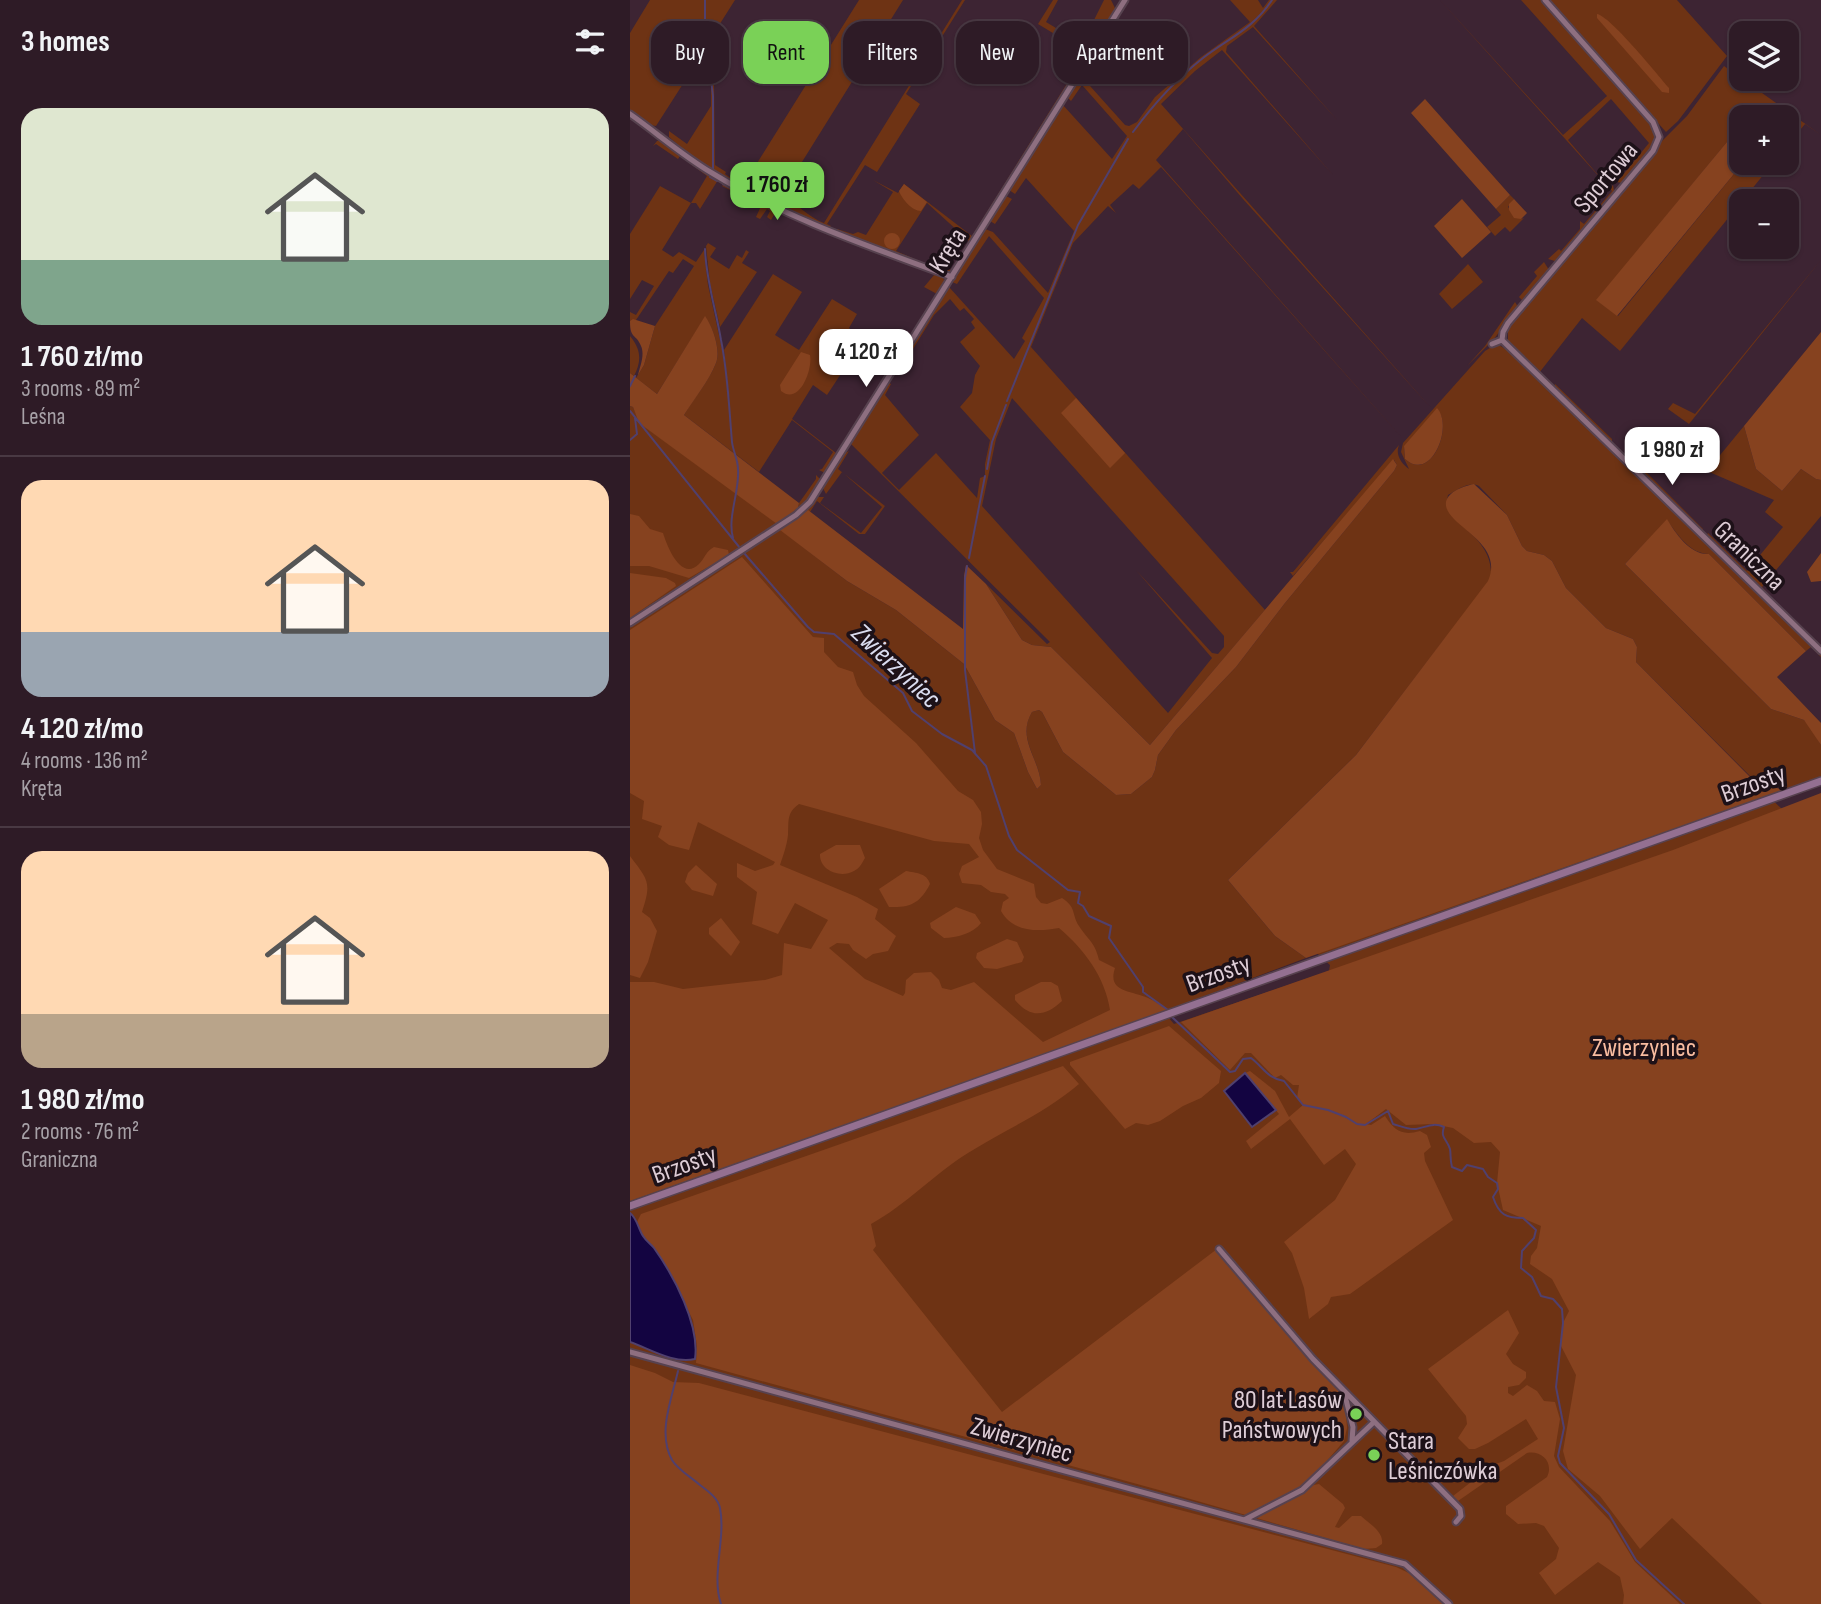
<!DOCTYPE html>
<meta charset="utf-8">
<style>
:root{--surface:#2e1b26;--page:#36242e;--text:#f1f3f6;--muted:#a7a1a7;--line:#493943;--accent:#7ad157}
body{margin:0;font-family:"Sofia Sans Condensed",sans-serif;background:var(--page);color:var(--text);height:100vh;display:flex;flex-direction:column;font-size:26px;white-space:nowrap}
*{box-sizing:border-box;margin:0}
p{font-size:23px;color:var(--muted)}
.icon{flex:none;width:38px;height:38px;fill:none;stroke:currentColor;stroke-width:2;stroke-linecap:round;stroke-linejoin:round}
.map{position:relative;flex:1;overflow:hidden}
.side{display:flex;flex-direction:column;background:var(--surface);width:630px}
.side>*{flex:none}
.hud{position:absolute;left:21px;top:21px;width:665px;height:63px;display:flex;gap:14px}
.buttons{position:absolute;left:1099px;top:21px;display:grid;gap:14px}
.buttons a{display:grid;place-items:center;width:70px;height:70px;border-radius:14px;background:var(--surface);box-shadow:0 2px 5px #0004,0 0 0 2px var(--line);font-size:35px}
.price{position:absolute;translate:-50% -60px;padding:0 16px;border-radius:14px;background:#fff;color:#222;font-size:23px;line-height:46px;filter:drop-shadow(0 2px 4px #0008)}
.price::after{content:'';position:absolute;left:50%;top:42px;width:21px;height:16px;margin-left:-10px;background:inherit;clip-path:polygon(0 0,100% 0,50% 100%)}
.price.selected{background:var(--accent);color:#111}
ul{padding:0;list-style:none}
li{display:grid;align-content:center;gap:14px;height:371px;padding:0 21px}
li+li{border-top:2px solid var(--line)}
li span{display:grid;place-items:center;height:217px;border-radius:21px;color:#555}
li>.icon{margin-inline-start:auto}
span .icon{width:126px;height:126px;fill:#fffc;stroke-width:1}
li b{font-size:30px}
h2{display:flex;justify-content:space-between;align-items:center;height:84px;padding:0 21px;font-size:30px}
.chip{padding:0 24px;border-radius:21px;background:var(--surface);box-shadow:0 2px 5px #0004,0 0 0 2px var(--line);font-size:24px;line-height:63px}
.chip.selected{background:var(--accent);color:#111}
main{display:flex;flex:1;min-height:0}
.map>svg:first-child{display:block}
</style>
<main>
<section class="side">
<h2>3 homes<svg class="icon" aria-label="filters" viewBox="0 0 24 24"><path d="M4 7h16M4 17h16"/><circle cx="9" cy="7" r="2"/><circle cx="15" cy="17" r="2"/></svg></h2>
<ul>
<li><span style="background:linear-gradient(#dfe7d0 70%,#7fa58c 0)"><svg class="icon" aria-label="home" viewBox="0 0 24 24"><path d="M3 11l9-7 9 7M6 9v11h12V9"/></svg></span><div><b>1 760 zł/mo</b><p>3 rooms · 89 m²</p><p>Leśna</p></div></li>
<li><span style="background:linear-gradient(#ffd9b3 70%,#9aa5b1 0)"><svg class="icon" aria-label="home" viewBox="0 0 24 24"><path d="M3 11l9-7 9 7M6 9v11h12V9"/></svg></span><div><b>4 120 zł/mo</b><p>4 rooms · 136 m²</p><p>Kręta</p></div></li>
<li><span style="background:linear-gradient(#ffd9b3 75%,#b9a48a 0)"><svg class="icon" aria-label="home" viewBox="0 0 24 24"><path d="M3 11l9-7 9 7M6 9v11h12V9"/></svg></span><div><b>1 980 zł/mo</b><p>2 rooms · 76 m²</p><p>Graniczna</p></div></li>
</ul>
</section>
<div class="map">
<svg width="1191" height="1604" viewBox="0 0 1191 1604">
<rect width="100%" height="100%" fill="#3d2433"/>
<path fill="#6e3314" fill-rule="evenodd" d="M20,0H105L79,41L84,81L85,165L96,172L95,174L101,178L100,181L54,150L39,137V131L57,144L81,106V81L76,48L26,126L20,125L0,111V33Z
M229,0H273L152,194C167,204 178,217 194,223L332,0H335L276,94L290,104L247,172L235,165L197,224L201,226L199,228L106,184L107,181L114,184Z
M423,0H428L416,22L461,49L322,271L317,272L310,267L321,270L339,241L297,203L266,251L301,266L207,232V229L223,234L228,232L236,235L263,192L243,180L268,193L274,184L342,236L456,53L408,24Z
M474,0H481L486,10L475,27L463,22Z
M498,0L452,77L495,125L499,126L507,122L525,97L571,57L620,22L600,0H628L633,8L639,0H647L624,26L708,121L623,27L597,46L596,52L703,175L592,50L565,71L531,104L801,408L613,199L553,129L526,160L773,439L531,167L509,189L503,184L480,205L486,213L478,206L443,243L401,347L635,610L520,745L421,647L402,645L392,640L356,584L417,644L420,642L221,444L259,383L261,384L255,395L289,435L252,473L269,490L306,453L347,498L350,478L355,476V464L360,440L330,407L342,393L345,375L350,366L330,342L345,328L341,322L344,319L334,308L330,311L320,299L304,315L278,357L276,356L319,287L384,359L395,341L392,338L414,298L359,236L327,284L322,282L355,229L363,232L418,293L444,231L396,178L385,194L379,190L432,104L482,159L497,136L452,85L441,101L437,97ZM382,398L594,636V647L588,654L582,653L506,570L582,658L538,713L352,506L366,439Z
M810,0L933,135L977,96L891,0H912L1023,128C1030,149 1006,169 992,183L987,182L1019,143L981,99L938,140L980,189L983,185L984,191L925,261L918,259L929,249L931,251L950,229V221L954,224L982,191Z
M919,0H1047L1097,56L1048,121L1036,132Z
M1094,66L1191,135L1175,124L1157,146V117H1111V125L967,300L988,316L1113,163H1143L990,351L952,318L909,373L878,342V326L1033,140L1057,116Z
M31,140L88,180L70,209L66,203H61L32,250L43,257L49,252L66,262L74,250L78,285L93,353L100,405L94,350L143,274L172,292L145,335L169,350L202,299L227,314L219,328L227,335L225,343L228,348L197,395L183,385L162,419L206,453L307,294L294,287L304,275L313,277L315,283L197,474L189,470L192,469L203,452L162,420L129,472L54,415C64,398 79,381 86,363C91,350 83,327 75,317L27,394L6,378L14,365L25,326L64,266L53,259L43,273L39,271L6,320L0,321V312L6,315L24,286L12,280L0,299V234L30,186L61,203L77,176L50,156L48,159L26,144L23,146L27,141Z
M95,183L147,210L141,220L137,217L140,211L137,209L130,219L126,217L131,206L123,201L120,206L112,201L114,197L92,186Z
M880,195L884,199L878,207L891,219L894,218L880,232L875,227L865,236L857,227L871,215L866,209Z
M376,196L382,199L365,224L360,221Z
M78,243L86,248L80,257L99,269L107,255L112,258L116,250L119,252L112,263L127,272L90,327L80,284L76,246Z
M1191,260L1059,424L1038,409L1043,403L1065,414Z
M914,262L919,270L892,300L889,297L907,276L904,272Z
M838,264L853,282L822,309L809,294Z
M885,302L888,307L864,339L837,366L855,346Z
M0,336C11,349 12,361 4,376L0,373Z
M869,345L877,350L1191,655V657L1181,647L1176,651L1079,554C1060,554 1047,534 1037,520L995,564L1141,709L1174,720L1180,726L1191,745V778L1155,790L1149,787L1129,785L1006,662L1007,647L1003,639L976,628L936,588L922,561L914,555L897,551L892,546L877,515L849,486C839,481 827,490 818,495C811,523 859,532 861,571L878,547L1154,811L1191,796V1604H0V406L3,407L10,423L147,523L168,508L169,503L186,479V475L192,481L170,509L107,550L112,555L169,516L187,497H194L190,503L231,533L252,507L212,472L196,494L193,488L215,453L219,451L208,469L255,506L235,534H229L187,501L180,512L176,511L151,530L217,581L266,610L334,664L365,720L384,733L398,772L407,789L411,785C410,759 386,738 402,712L409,710L412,712L433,752L486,795L501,794L522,777L525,770L528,755L546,730L606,667L655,603L764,471L767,465L764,460L663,576L660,572H663L769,445C765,454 771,463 779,469L771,452L773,443L855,351L863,346ZM807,409C824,426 801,483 775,459L774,447ZM816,637L729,765L603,877L700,965L699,971L544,1024L526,1003L538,1010L676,958L645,936L598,880L726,755Z
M925,384L982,439V443L924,387Z
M1114,426L1126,469L1152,491L1171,469L1186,479L1191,480V516L1132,587L1141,597L1138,596L1076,536L1078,533L1117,571L1153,527L1135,512L1144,500L1077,471Z
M1007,463L1073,529L1071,531L1005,466Z"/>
<path fill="#86421f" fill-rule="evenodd" d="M967,14C980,16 1027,74 1039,88V93L1032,92L967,18Z
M795,99L880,195L866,209L781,113Z
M1111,125V163H1113L987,316L966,300Z
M274,184L297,202L291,211C282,211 272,199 269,191Z
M832,199L861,232L832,258L804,226Z
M884,199L897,213L891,219L884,218L879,210V204Z
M254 241a8 8 0 1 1 16 0a8 8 0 1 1-16 0Z
M75,316C83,327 91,350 86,363C79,381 64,399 54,415L169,503L168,508L147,524L9,423L3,407L0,406V373L27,394Z
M3,319L25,326L14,365L8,375C10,366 15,355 11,346C6,333 0,340 0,321Z
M1191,332V480L1186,479L1171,469L1152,491L1126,469L1114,426Z
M171,352L180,355C183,370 169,406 151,391L150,385Z
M446,398L495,453L480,468L431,413Z
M807,408C824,426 801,483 775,459L774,446Z
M763,459L767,465L764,471L655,603L606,667L546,730L528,755L525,770L522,777L501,794L486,795L433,752L412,712L409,710L402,712C386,739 410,759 411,785L407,789L398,772L384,733L365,720L334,664L266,610L217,581L150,530L178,510L333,629L334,576L336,565L356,584L392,640L402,645L421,647L520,745Z
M844,484L877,515L892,546L897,551L914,555L922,561L936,588L976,628L1003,639L1007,647L1006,662L1126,783L1155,790L676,958L645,936L598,880L726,755L858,581C871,551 841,536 824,519C804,499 825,488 844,484Z
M0,514L9,516L20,529L33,533C37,546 51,582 69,564C75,558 76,551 84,547L98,550L99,555L59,578L19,566H0Z
M1037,519C1046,534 1060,555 1079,554L1176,651L1147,677L1191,723V745L1174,720L1141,709L995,564Z
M1191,553V581L1181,582L1177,572Z
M112,557L183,637L194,638V652L208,667L223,672L227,685L234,696L286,743L328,791L343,800L351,812L352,824L349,838L353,850L367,869L404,884L406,897L411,903L417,904L432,898C447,908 441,913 449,926C458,940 465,942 469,960L485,968C477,992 500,990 518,998C525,1001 532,1006 538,1010L0,1201V982H24L53,989L135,980L152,975L154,943L181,949L198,920L165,903L148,934L122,924L127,892L107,877V863L125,871L143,865L145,862L68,822L59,850L39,845L28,837L32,826L12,819L14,801L0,793V630ZM169,804L304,841L339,844L349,857L332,866L329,874L332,883L351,885L361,892L375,894L379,898L373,902L371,911C383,932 407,932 429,928C454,949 475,977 480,1010L413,1042L344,982L321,990L312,988L309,980L301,972L284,973L276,980L275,993L273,996L235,979L199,948L207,943L219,944L223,950L236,959L243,954L258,951L266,936L245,919L248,909L227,897L150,865C153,856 157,845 158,835C159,822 156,813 169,804Z
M0,573L36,578L45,583L46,586L0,618Z
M1191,793V1604H1132L1042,1518L1010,1549L970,1496L938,1469L933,1451L946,1375L930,1344L933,1323L939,1311L922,1279L900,1264L901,1256L907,1248L911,1226L873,1210L867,1183L870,1152L861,1142L844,1143L823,1128L803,1124L776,1125L756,1109L736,1124L741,1125L755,1116C765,1131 772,1136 790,1131L797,1135L801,1147L794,1153L795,1161L823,1220L720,1294L701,1297L698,1304L679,1319L674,1288L662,1253L654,1242L705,1200L726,1164L715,1149L694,1165L660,1119L621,1149L616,1141L649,1114L615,1073L620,1071L645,1091L659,1117L673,1105L667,1098L669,1085H663L651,1075L645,1078L621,1053H615L600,1070L551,1022L1043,850Z
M206,845H230L235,858C232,863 230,868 224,871C210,879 189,870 190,854Z
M0,856C18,880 22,882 12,912L20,918L27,931L18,962L10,978L0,975Z
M66,865L87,884L83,896L62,890L55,882L58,873Z
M276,871C286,873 297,873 300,884C290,903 281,908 259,907L249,889Z
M326,907L345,914L351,923C344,933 326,938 314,938L301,928L300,923Z
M91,918L110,942L101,956L79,934V928Z
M377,939L387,942L394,957L392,962L367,969L354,968L346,958L347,953Z
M411,982H421L428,986L432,1001C415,1017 400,1018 385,1000V995Z
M539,1026L591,1071L589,1083L571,1098L553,1106L530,1121L518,1125L506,1123L495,1129L440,1065V1062Z
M433,1066L449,1084C414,1114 376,1129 338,1153C304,1174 276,1205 241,1224L246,1246L243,1250L372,1412L587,1249L663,1340L709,1391L716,1414L717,1428L714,1441L676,1485L678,1486L689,1484L713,1504L715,1508L705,1527L709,1528L722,1516H731C740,1524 754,1532 752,1544L746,1548L734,1549L529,1490L66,1363L67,1346L63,1320L45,1285L24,1249L13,1237L7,1222L11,1214Z
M878,1310L889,1333L876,1354L883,1364L896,1372V1378L889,1385L878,1387V1393L883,1396L897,1385L907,1391L914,1401L925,1402L930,1419L924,1456L929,1467L980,1521L1005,1562L1050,1604H993L994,1595L990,1577L968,1562L925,1595L909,1573L926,1559L929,1548L914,1526L906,1523L888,1524L876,1514V1506L917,1477C924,1463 912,1450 897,1453L828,1501L823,1496L863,1465L874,1461L908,1439L896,1419L858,1443L845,1449H839L828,1438L837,1424L836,1416L798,1369Z
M0,1365L25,1373L43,1382L69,1383L766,1567L783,1575L816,1604H0Z"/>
<path fill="#130441" stroke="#50406e" stroke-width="2" d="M615,1073L646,1110L622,1127L594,1091Z
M0,1213C7,1218 8,1228 13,1236C16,1241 21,1244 24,1248C44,1276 70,1325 65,1359C43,1364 20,1349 0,1342Z"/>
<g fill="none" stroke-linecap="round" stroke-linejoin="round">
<path stroke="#50406e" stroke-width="2" d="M75,24V0
M75,29L83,96V170
M503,132C523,105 545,80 573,58C599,38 623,29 642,0
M80,177L87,181
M93,184L108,192
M75,249C76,280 86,310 91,340C98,374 99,408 102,442C103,451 108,460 108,469C110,491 97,517 103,538
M0,386L5,376
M377,401L448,225L498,139
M0,411L114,553L178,627L184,632L204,634L273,693L282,711L312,734L342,750L356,766L379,836L387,850L438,890L450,892L448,903L453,906L459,916L481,926L479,938L513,987V992L538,1010
M0,440L7,434L5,418
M357,469L362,442L376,405
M339,558L355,476
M337,566L335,578V670L345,753
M542,1017L600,1072L605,1071L613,1059L621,1058C634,1068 637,1078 654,1081L673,1105L698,1110L716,1117L727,1124L735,1125L758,1111L763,1124C770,1126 779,1130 786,1129C797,1127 803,1122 814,1127C810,1138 817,1139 820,1149C821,1155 820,1160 822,1167L832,1171L837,1165L853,1169L858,1177L867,1183L868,1189L863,1197C869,1215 876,1218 893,1218L906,1230L904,1238L892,1251L891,1268L902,1277L911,1296L923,1299L932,1309L933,1323L926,1387L934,1428L928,1456L930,1463L979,1514L1006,1560L1054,1604
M48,1371C42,1398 27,1433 42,1460C48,1470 61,1477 70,1485C78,1491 88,1498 90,1508C96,1539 81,1575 91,1604"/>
<g stroke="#57424f" stroke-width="9">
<path id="street" d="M0,114C27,133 53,156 82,173C157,219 241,247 322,277
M872,340L1191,651
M862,344L872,340L873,332L878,323L1023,151L1029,137L1023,122L915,0
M0,623L166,515L180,502L495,0
M589,1249L683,1359L830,1509L831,1516L826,1522
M0,1352L775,1564L819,1604
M714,1392L723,1427L722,1441
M614,1520L672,1490L744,1422"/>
</g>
<g stroke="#57424f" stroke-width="10">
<path id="secondary" d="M0,1206L1191,781"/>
</g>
<use href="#street" stroke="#8e6f80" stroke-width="5"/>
<use href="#secondary" stroke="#947091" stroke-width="7"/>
</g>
<g fill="#7ad157" stroke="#1d1118" stroke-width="2.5">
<circle cx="726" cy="1414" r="7"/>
<circle cx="744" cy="1455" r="7"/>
</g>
<g text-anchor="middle" stroke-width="7" stroke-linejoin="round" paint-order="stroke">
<g font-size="26" fill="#decdd6" stroke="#1d1118">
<text transform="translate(975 177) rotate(-50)" y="9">Sportowa</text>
<text transform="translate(317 250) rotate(-58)" y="9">Kręta</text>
<text transform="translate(1120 555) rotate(44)" y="9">Graniczna</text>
<text transform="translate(1123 783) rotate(-20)" y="9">Brzosty</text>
<text transform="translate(588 973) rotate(-20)" y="9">Brzosty</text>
<text transform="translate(54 1164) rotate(-20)" y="9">Brzosty</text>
<text transform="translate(392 1439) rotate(16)" y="9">Zwierzyniec</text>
</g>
<g font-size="26" fill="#f9bca0" stroke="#1d1118">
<text x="1014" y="1056">Zwierzyniec</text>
</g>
<g font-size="26" fill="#decdd6" stroke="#1d1118" text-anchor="end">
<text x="712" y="1408">80 lat Lasów<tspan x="712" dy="30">Państwowych</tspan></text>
<text x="758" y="1449" text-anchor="start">Stara<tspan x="758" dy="30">Leśniczówka</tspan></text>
</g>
<g font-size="28" font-style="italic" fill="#dadcef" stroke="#1d1118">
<text transform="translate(267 665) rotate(43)" y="10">Zwierzyniec</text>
</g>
</g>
</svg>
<div class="buttons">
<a><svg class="icon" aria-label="layers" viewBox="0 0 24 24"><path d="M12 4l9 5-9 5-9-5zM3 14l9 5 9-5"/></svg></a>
<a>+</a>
<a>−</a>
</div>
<b class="price selected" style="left:147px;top:222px">1 760 zł</b>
<b class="price" style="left:236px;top:389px">4 120 zł</b>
<b class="price" style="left:1042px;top:487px">1 980 zł</b>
<div class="hud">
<a class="chip">Buy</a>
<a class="chip selected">Rent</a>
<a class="chip">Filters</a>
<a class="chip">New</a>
<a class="chip">Apartment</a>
</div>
</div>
</main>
